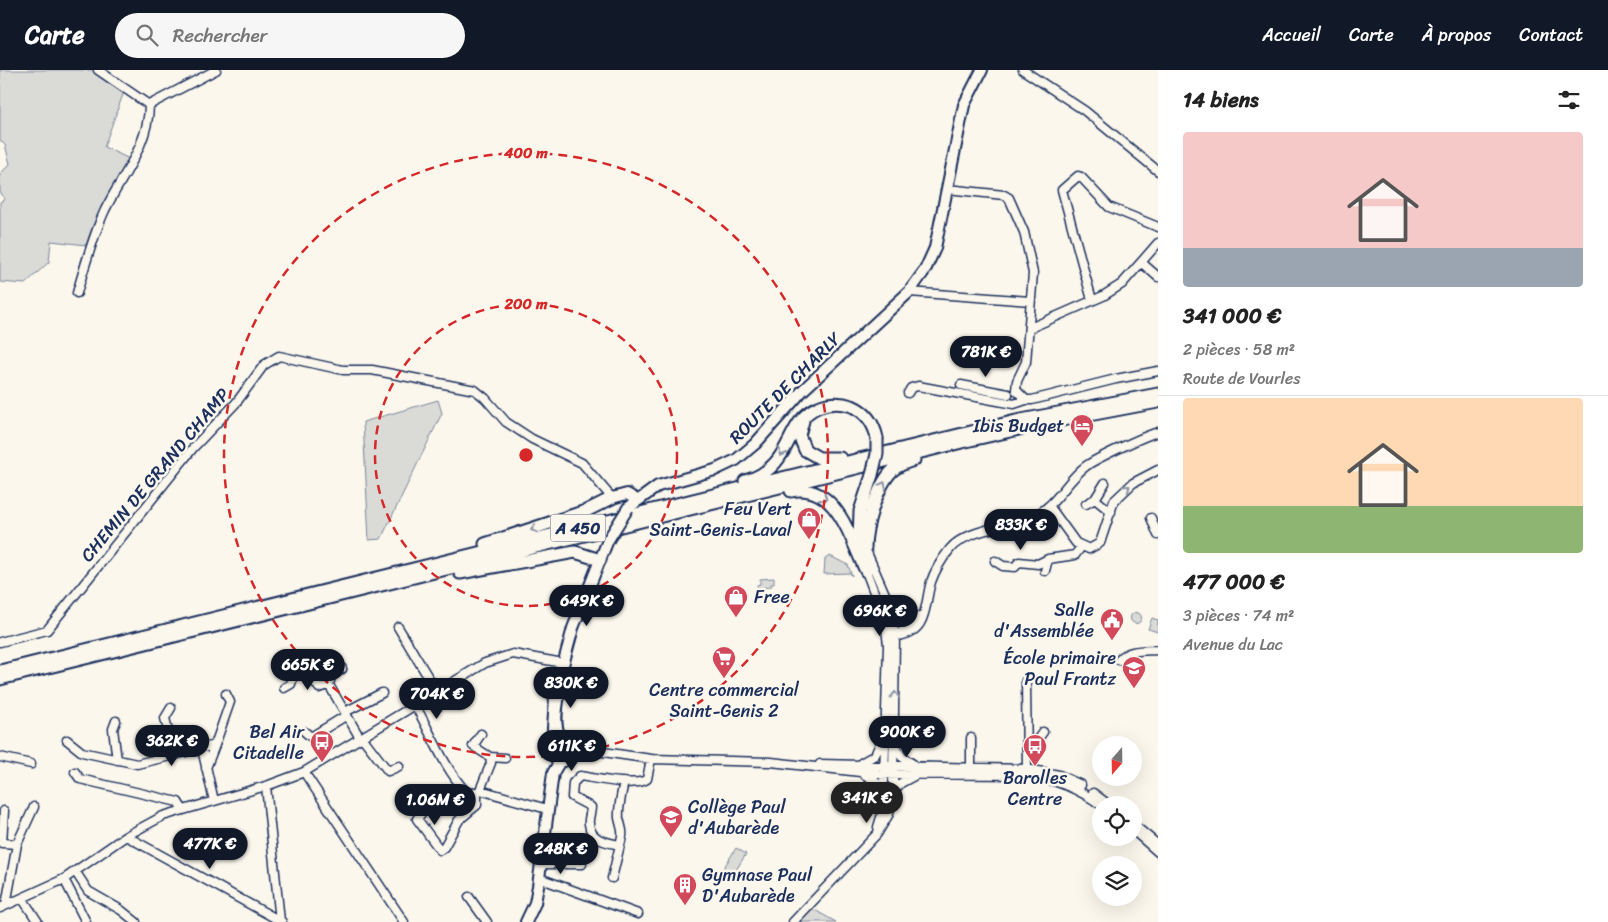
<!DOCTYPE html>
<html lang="fr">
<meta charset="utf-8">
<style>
:root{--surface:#fff;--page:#f6f6f6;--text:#222;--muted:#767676;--line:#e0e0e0;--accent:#111827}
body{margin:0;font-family:Sriracha,sans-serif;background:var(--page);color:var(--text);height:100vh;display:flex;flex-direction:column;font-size:19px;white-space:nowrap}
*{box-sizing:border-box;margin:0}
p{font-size:16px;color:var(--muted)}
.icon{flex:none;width:28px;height:28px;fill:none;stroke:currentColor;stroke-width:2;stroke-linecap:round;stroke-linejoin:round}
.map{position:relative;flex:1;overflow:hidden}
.details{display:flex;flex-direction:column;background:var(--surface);width:450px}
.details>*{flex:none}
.needle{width:32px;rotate:200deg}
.buttons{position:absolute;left:1092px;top:666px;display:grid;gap:10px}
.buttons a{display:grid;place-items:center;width:50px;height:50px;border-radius:50%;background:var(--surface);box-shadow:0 5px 20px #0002;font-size:25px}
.price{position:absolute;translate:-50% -42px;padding:0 11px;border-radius:18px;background:var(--accent);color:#fff;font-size:16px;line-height:32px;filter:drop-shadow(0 1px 2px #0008)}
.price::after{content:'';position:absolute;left:50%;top:30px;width:15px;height:11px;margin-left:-8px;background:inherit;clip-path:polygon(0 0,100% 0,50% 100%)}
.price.current{background:#222;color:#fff}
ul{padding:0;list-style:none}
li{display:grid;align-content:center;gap:10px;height:265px;padding:0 25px}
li+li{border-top:1px solid var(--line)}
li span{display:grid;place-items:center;height:155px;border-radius:5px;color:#555}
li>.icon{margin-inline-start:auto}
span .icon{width:90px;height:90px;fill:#fffc;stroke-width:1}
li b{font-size:21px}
h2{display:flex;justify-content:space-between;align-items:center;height:60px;padding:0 25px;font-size:21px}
header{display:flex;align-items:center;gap:30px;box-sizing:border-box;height:70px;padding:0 25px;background:var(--accent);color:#fff}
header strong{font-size:24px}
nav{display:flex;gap:28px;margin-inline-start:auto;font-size:18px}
.search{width:350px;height:45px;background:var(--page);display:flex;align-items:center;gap:12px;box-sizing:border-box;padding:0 18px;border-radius:28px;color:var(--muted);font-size:19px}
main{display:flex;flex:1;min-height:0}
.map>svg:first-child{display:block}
</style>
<header>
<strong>Carte</strong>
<div class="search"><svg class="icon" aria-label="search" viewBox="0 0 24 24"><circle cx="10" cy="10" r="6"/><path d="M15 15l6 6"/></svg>Rechercher</div>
<nav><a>Accueil</a><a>Carte</a><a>À propos</a><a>Contact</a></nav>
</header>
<main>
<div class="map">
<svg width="1158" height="852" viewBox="0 0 1158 852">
<rect width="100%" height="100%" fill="#fbf7ec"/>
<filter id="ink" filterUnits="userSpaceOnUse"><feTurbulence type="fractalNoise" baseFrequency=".02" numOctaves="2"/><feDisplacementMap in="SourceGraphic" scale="10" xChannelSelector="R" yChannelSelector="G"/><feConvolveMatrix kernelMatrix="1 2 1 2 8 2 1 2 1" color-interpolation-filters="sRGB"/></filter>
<g filter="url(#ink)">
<path fill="#dadad7" stroke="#7a849a" d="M0,0H92L125,19L104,77L136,92L111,127L95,176L51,171L49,192L25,214L0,212V132L5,129L0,122V104L10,94L5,75L0,70Z
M438,330L442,343L381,469L369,470L363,352Z
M830,486L848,495L852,506L850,503L824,504L825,489Z
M774,508V514H771V517L757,518V515L760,514V509Z
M1130.5 548a5.5 5.5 0 1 1 11 0a5.5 5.5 0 1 1-11 0Z
M1152,548L1158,550V562L1148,559Z
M736,778L746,784L733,805L723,799Z
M811,838L836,852H799Z"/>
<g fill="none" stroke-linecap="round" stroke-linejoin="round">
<g stroke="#1b2f5e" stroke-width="11">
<path id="minor" d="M98,0L149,35
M1023,0L1085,41L1158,101
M149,35L216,0
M947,119L1004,125L1009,128L1024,162L1033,203L1026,292L1017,311L1016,320L1026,330H1032L1116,309L1158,301
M1142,193L1158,207
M909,222L1030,231
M77,223C85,195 93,166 105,140C122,106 149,74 149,35
M1092,230L1062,120L1078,106L1081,107L1109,137L1158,157
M1030,258L1103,226L1122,214L1158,173
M961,315L1008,324
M908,323L911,318L918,316L1014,334L1026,330
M1095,429L1105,413
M1086,434L1095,429L1111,442
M1050,437L1076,473L1089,479L1100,473L1114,431L1133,413L1158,400
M1151,448L1158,465
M995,491L1003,496L1015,497L1019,492L1038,494L1048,489
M866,501L885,551L888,575L883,741L878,757
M1045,501L1048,489L1075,485L1081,477
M398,557L437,622
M895,566C929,564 924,535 931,512C935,500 942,489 950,479C966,459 1010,457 1034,446C1057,435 1066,411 1086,396C1097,388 1144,366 1158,362
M896,566L920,546
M0,572L47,560L193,378L236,333L264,295L279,286L343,300H372L475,320L485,328L506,352L532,369L582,393L612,428
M1119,590C1128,579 1144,581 1158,580
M339,593L342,599L331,606L329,615L360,668
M1026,610L1027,703
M284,618L291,614L293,607L302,602L311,606L319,618L329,615
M415,635C432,665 443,696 466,722L474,723L480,720L547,739
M171,638L165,648L174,685
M345,642L382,623
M116,651L113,659L117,690
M305,662L311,667L347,645
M481,664L473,676L490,687L505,688
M362,667L388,701L399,696
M67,670L82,682L137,694L215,675L230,632L226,624
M571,675L583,679L651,689L771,692L878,704L1027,705C1055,709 1078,718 1101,735
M895,676L902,687L913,694
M1027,676L1034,674L1043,662
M202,679L214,731
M0,687L31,694
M861,693L875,685L881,672
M820,694L1027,699L1059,705L1081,715
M206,698L215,675
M971,701V668
M75,702L80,709L178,732L183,740
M304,702L404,852
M865,705L876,712L883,723
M624,712C622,721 618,740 619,748C622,762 624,760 620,775C606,772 591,771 589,754C588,748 591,743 591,737L572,727L573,713L580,706C594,708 636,718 647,709L651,689
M460,715C445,727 427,733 417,749L440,780L444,777L459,750L477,735V726L474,723
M266,716L280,851
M480,720L491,693L490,687
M894,721L901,713L914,706
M1093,723L1109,735
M4,741L2,773L17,774
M1134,755L1158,775
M1134,761L1158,782
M126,766L282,852
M541,794H582
M75,801L88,821L121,840L136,852
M539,808L638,844
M612,808L620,775
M64,809L86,852
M469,827L487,852
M22,828L38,852
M6,835L17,774L34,737
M0,838L64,809L126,766L163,746L269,715L304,702L485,593L513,584L563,593
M793,852L877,764L889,744L893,714L895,566L888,531L865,478"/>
</g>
<g stroke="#1b2f5e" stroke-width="14">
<path id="major" d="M612,428L627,424L637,430
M628,438L658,416L715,400L736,390L755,374L803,320L909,222L925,200L935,178L964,35L982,0
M559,610L561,613C559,627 552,654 560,665C564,672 571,672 573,680L570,688L564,691L556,689L552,680L554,674L553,658L556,612L559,610L573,558L608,470
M526,852L535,833L538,816L553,703L560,691"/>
</g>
<g stroke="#1b2f5e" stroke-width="15">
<path id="highway" d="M803,351L799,365L805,380L819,388H840
M745,411C757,408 767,402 775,393C792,374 793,348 818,337C830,332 840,332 852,336C866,342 874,354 877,368
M791,421C837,412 850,469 866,501
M859,470L860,441L872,405
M485,474L586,441L612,428
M865,478C865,457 877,415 893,400C899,395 907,392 914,390
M460,503L575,482L600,490
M0,601L835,395L1016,351L1158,324
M0,609L962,372L1036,355L1158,332"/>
</g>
<use href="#minor" stroke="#fbf7ec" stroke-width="8"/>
<use href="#major" stroke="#fbf7ec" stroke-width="10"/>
<use href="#highway" stroke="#fbf7ec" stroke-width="11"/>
<g stroke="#1b2f5e" stroke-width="14" stroke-linecap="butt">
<path id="major-bridge" d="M608,470L628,438"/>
</g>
<g stroke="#1b2f5e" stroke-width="15" stroke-linecap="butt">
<path id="highway-bridge" d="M872,405L877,384V368"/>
</g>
<use href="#major-bridge" stroke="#fbf7ec" stroke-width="10"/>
<use href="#highway-bridge" stroke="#fbf7ec" stroke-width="11"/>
</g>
<defs><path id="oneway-chevron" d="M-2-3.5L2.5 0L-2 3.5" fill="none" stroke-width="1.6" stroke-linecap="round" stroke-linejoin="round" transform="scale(1.25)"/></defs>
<g stroke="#8b93a5">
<use href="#oneway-chevron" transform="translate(782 383) rotate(120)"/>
<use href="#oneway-chevron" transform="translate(883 415) rotate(-64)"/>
<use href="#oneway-chevron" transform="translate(1127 418) rotate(-39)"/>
<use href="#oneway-chevron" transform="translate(824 428) rotate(36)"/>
<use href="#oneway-chevron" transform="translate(534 459) rotate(162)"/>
<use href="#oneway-chevron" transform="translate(895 625) rotate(-88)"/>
</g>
</g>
<g fill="none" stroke="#d62828" stroke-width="2.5" stroke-dasharray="9 6">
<circle cx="526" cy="385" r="151"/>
<circle cx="526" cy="385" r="302"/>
</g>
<defs>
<g id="hotel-pin" transform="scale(1.25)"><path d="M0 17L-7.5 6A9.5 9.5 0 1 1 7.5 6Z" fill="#d1495b" stroke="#fbf7ec"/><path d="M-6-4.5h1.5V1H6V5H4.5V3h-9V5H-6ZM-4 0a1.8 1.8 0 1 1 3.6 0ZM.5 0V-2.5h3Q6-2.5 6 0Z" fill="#fff"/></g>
<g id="shop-pin" transform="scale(1.25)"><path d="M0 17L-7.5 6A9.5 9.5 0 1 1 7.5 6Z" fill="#d1495b" stroke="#fbf7ec"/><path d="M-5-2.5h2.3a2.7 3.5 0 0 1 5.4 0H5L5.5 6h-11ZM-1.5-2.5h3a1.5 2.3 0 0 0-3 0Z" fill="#fff"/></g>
<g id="civic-pin" transform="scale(1.25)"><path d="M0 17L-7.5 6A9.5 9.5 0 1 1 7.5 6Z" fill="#d1495b" stroke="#fbf7ec"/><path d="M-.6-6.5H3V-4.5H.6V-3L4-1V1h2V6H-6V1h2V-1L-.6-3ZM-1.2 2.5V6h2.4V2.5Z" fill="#fff"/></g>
<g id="supermarket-pin" transform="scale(1.25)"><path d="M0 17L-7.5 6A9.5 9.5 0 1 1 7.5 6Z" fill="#d1495b" stroke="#fbf7ec"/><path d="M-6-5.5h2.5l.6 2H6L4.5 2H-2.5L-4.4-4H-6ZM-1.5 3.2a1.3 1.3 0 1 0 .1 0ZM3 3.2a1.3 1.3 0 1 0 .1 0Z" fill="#fff"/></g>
<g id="school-pin" transform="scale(1.25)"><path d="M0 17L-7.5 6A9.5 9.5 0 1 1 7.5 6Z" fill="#d1495b" stroke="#fbf7ec"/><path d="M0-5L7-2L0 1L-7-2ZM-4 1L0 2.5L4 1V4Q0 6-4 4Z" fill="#fff"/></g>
<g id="bus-pin" transform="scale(1.25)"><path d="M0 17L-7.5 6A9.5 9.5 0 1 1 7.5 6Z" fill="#d1495b" stroke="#fbf7ec"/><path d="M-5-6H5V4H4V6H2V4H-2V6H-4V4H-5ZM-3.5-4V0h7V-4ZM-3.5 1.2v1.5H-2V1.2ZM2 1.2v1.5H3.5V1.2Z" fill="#fff"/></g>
<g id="building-pin" transform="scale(1.25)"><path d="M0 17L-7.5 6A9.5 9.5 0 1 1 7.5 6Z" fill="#d1495b" stroke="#fbf7ec"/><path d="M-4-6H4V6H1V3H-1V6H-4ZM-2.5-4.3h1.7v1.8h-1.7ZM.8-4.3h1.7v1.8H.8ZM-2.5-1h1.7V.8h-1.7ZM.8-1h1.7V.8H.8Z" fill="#fff"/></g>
</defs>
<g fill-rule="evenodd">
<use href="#hotel-pin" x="1082" y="356"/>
<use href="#shop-pin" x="809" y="449"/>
<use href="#shop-pin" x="736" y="527"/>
<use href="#civic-pin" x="1112" y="550"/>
<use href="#supermarket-pin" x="724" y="588"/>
<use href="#school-pin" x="1134" y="598"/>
<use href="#bus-pin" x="322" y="672"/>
<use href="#bus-pin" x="1035" y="676"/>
<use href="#school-pin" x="671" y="747"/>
<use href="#building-pin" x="685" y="815"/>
</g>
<g text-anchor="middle" stroke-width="5" stroke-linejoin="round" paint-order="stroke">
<rect fill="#fbf7ec" stroke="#5e6b89" stroke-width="1" x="550.5" y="444.5" width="55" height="27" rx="4"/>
<g font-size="16" font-weight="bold" fill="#1b2f5e">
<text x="578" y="464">A 450</text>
</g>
<g font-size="18" fill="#1b2f5e" stroke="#fbf7ec">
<text transform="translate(785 318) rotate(-45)" y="6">ROUTE DE CHARLY</text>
<text transform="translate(155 405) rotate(-50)" y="6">CHEMIN DE GRAND CHAMP</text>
</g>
<g font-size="18" fill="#1b2f5e" stroke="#fbf7ec" text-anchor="end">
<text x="1064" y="362">Ibis Budget</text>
<text x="792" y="445">Feu Vert<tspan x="792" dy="21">Saint-Genis-Laval</tspan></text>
<text x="754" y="533" text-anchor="start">Free</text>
<text x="1094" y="546">Salle<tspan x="1094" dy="21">d'Assemblée</tspan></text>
<text x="1116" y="594">École primaire<tspan x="1116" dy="21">Paul Frantz</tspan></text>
<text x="724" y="626" text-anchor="middle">Centre commercial<tspan x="724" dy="21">Saint-Genis 2</tspan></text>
<text x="304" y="668">Bel Air<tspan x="304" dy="21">Citadelle</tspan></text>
<text x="1035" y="714" text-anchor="middle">Barolles<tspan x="1035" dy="21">Centre</tspan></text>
<text x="688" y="743" text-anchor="start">Collège Paul<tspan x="688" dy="21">d'Aubarède</tspan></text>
<text x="702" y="811" text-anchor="start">Gymnase Paul<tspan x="702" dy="21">D'Aubarède</tspan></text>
</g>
</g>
<circle cx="526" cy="385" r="8" fill="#d62828" stroke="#fbf7ec" stroke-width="2.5"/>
<g font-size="15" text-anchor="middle" font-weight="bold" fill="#d62828" stroke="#fbf7ec" stroke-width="5" stroke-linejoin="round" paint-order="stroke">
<text x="526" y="88">400 m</text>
<text x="526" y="239">200 m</text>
</g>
</svg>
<div class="buttons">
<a><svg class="needle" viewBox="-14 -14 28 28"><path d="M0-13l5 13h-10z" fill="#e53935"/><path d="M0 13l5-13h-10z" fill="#767676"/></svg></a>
<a><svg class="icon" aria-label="locate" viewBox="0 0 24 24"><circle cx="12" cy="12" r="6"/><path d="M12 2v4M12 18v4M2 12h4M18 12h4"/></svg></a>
<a><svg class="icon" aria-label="layers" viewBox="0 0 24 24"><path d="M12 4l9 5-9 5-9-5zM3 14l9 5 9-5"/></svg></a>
</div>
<b class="price" style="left:986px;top:308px">781K €</b>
<b class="price" style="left:1021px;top:481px">833K €</b>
<b class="price" style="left:587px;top:557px">649K €</b>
<b class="price" style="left:880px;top:567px">696K €</b>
<b class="price" style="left:308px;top:621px">665K €</b>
<b class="price" style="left:571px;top:639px">830K €</b>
<b class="price" style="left:437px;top:650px">704K €</b>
<b class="price" style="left:907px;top:688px">900K €</b>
<b class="price" style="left:172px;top:697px">362K €</b>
<b class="price" style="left:572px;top:702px">611K €</b>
<b class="price current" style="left:867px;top:754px">341K €</b>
<b class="price" style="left:435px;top:756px">1.06M €</b>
<b class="price" style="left:210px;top:800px">477K €</b>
<b class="price" style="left:561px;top:805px">248K €</b>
</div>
<section class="details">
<h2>14 biens<svg class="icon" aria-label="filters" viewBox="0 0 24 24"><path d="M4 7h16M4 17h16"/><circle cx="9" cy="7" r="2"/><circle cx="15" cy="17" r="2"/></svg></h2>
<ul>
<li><span style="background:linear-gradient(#f6c9c9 75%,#9aa5b1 0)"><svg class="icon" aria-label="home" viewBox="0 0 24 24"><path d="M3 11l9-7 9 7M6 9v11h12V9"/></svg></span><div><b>341 000 €</b><p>2 pièces · 58 m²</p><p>Route de Vourles</p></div></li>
<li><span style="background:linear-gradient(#ffd9b3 70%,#8fb573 0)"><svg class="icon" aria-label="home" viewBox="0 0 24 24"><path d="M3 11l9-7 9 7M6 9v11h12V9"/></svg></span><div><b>477 000 €</b><p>3 pièces · 74 m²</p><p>Avenue du Lac</p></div></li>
</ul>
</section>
</main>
